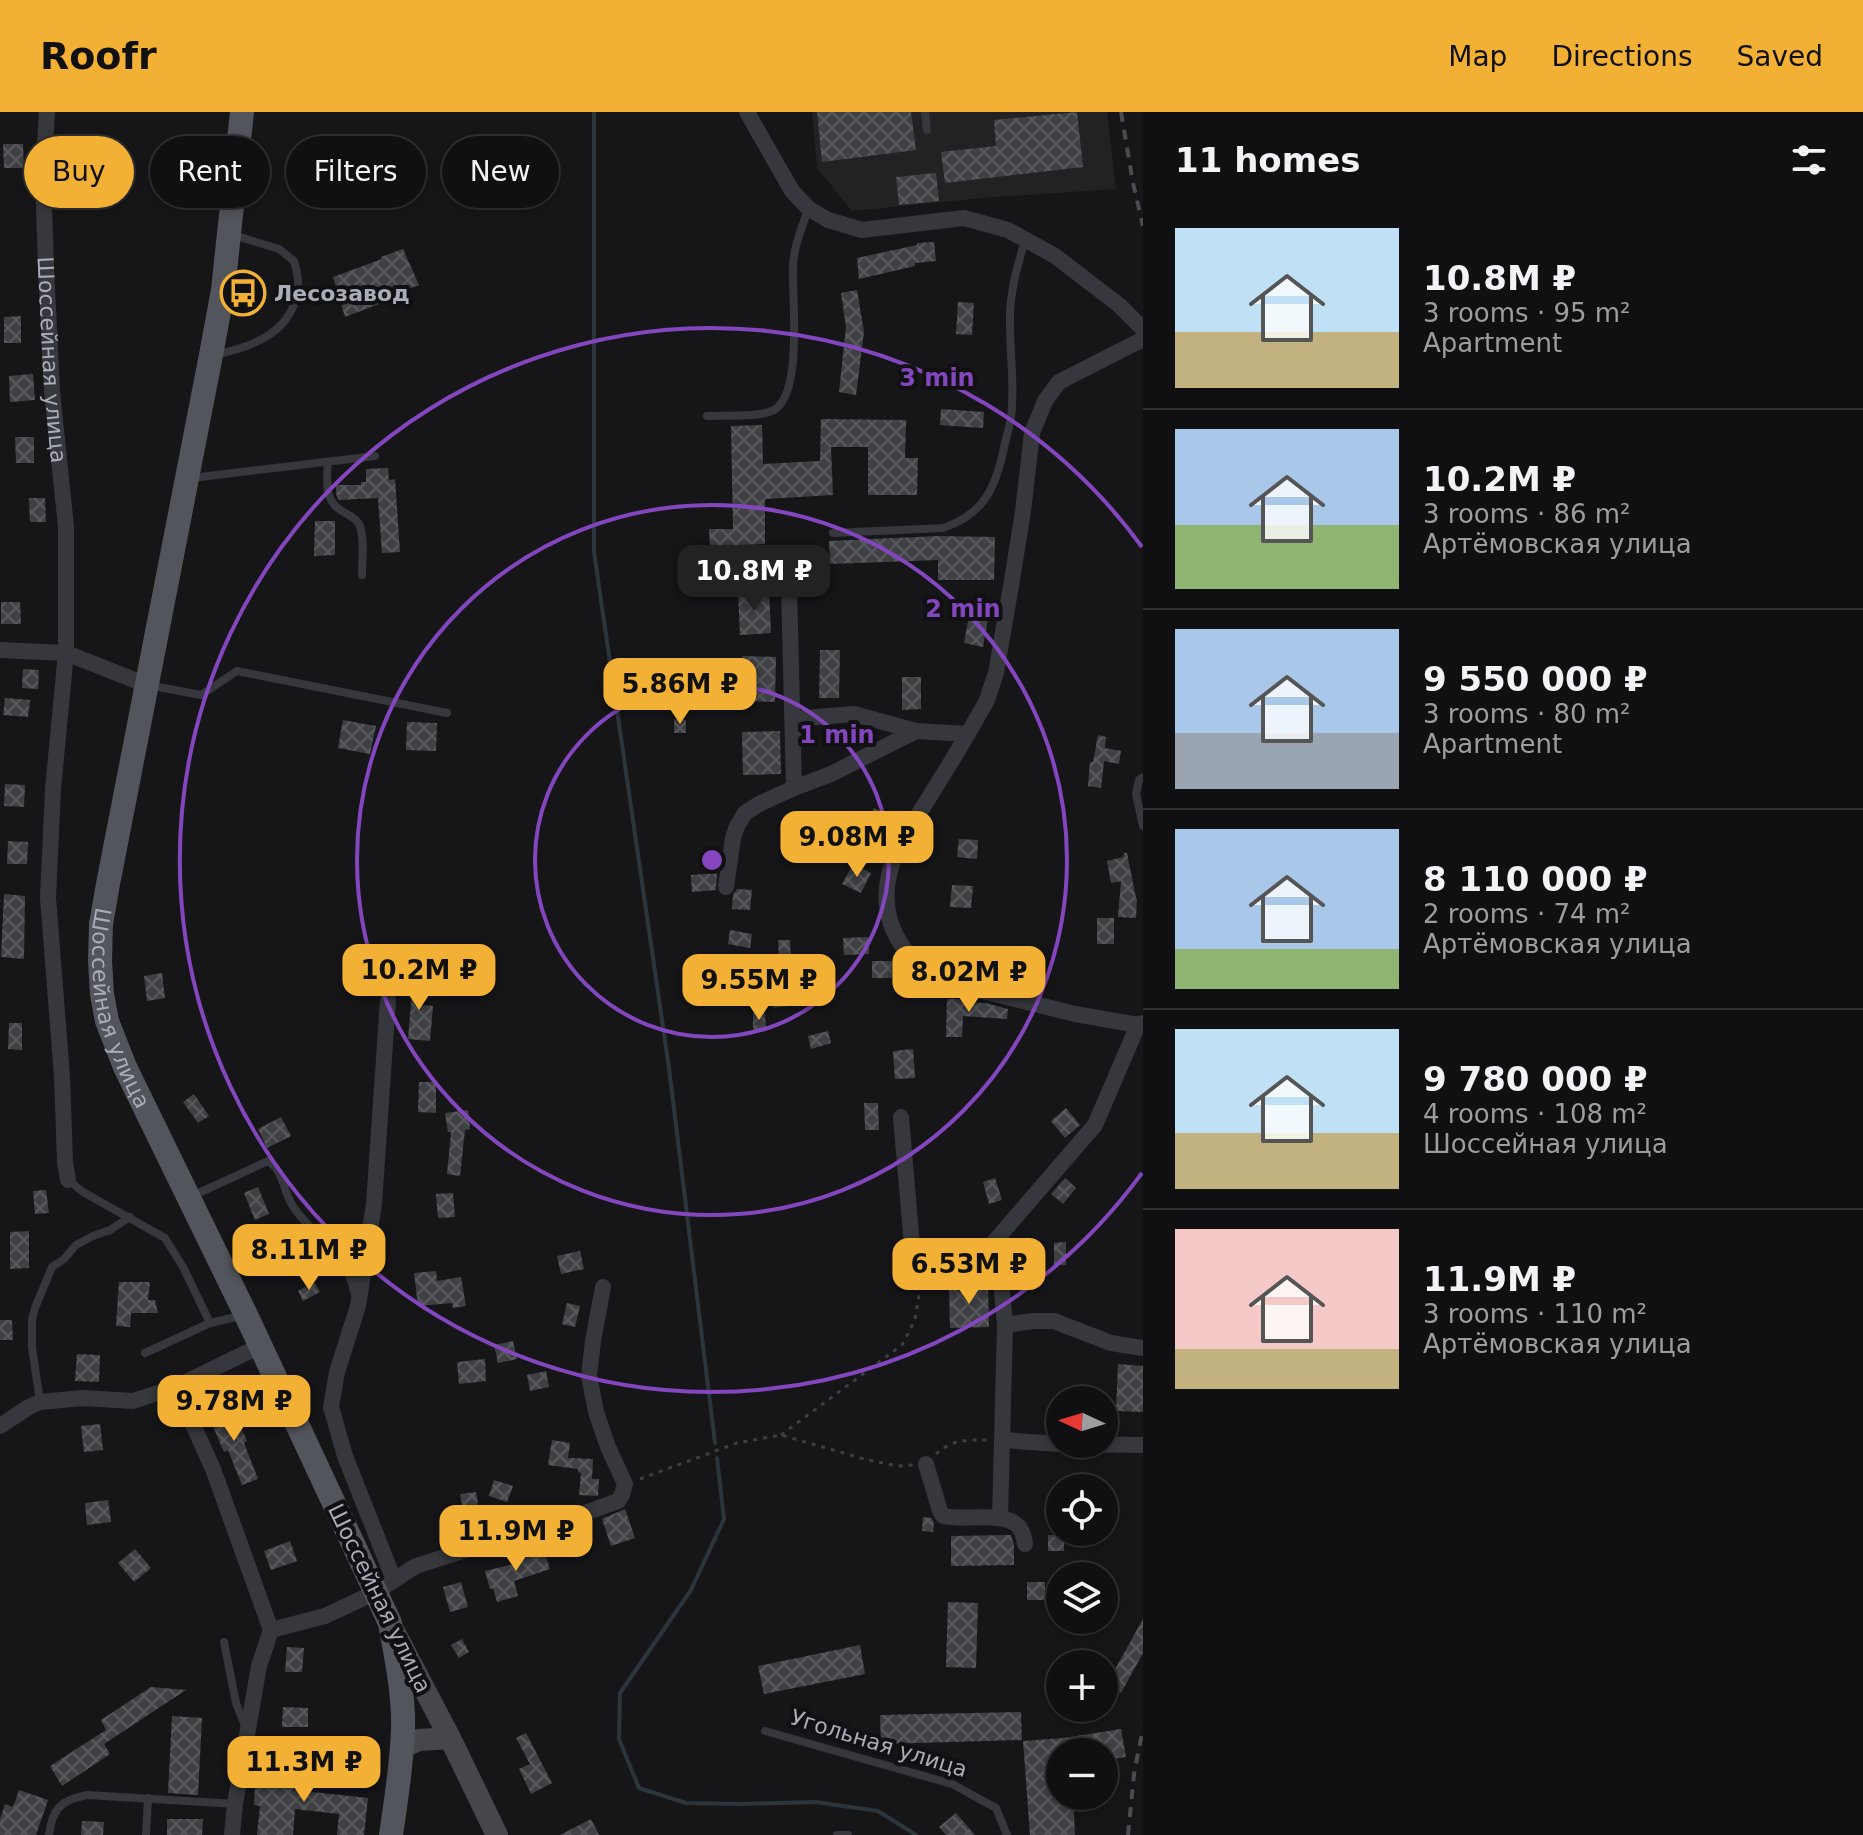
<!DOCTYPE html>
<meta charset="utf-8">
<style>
:root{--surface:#101012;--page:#19191b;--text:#f1f3f6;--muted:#9c9d9f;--line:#303032;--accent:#f2b134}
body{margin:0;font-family:"DejaVu Sans",sans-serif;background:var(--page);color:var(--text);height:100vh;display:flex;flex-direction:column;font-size:30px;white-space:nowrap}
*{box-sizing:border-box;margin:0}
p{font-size:26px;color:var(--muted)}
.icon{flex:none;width:44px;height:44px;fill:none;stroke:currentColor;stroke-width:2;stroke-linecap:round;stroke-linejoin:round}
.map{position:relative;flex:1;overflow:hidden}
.details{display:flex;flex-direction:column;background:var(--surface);width:720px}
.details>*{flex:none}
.guide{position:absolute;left:24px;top:24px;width:760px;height:72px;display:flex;gap:16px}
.needle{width:52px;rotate:274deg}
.buttons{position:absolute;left:1046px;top:1274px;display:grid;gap:16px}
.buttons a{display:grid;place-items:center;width:72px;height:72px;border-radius:50%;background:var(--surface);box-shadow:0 4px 12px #0003,0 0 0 2px var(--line);font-size:40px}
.price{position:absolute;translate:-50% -68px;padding:0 18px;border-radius:16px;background:var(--accent);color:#111;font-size:26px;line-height:52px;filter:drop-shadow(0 2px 4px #0008)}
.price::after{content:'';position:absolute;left:50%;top:48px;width:24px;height:18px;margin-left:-12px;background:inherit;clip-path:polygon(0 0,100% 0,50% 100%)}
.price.active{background:#222;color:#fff}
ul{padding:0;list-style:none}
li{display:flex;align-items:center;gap:24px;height:200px;padding:0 32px}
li+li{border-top:2px solid var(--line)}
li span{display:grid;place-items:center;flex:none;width:224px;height:160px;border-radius:0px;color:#555}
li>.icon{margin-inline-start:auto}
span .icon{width:96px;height:96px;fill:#fffc;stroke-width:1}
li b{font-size:34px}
h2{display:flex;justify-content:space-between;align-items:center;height:96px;padding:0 32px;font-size:34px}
.chip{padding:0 28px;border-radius:36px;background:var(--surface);box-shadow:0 4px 12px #0003,0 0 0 2px var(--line);font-size:28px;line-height:72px}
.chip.active{background:var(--accent);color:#111}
header{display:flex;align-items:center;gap:48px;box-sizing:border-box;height:112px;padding:0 40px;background:var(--accent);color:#111}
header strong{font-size:38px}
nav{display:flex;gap:44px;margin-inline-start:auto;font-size:28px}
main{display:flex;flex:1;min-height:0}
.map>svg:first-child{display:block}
</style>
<header>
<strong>Roofr</strong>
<nav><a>Map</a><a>Directions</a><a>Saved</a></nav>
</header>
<main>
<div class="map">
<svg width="1143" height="1723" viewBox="0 0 1143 1723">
<defs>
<pattern id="building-cross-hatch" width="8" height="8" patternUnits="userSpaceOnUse" patternTransform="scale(2)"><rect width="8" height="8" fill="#404145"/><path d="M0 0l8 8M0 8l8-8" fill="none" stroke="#595a5e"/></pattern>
</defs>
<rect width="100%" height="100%" fill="#161618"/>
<path fill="#222225" d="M812,0H1107L1116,77L981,86L852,99L817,56Z"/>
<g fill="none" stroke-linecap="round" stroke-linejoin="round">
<path stroke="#2c353c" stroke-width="4" d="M594,0V440L669,956L715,1331
M717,1346L724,1407L691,1478L620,1581L619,1627L639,1676L686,1691L739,1692L815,1690L878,1699L916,1723"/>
</g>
<path fill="url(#building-cross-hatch)" d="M817,0H911L916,38L822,50Z
M1077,0L1083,55L945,71L941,40L996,34L994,8Z
M3,32H23L24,56H4Z
M936,61L939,89L899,93L896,65Z
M335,62L367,64L365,96L333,94Z
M934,130L936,149L915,151V154L859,167L857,146L917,133V131Z
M403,137L419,173L378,188L379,192L345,205L333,165L382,147L381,145Z
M857,178L864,220L856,283L839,280L846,215L841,181Z
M958,190L974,191L972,223L956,222Z
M21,204V231H4V205Z
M33,262L35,288L10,290L9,264Z
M941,297L984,300L983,316L940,313Z
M821,307L906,308L905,346H918L917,383H868V335H831L833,383L765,387V432L710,434L709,417H733L731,314L762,313L763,352L820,349Z
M15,325H34V351H16Z
M388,356L389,368L395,367L400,440L382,441L378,386L339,388L336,382V373H361V370H366V357Z
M29,386H45L46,410H30Z
M315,409H335V443L314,444Z
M938,424L995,425L994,468H938V448L830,452L829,429Z
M769,479L771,521L740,523L738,480Z
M1,490H20L21,512H1Z
M969,504L988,507L983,535L964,531Z
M820,538H840L839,586H819Z
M742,544L776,545L775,590L742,589Z
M23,557L39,558L38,577L22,576Z
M902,565H921V597L902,598Z
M5,586L30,588L28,605L3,603Z
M674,607L686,608V621H674Z
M343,608L376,614L370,642L338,636Z
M407,610L437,611L436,639L406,638Z
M780,619L781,662L743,663L742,620Z
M1098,623L1106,625L1105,636L1121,639L1119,652L1104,649L1101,676L1088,674L1090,650H1093Z
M5,672L25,673L24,695L4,694Z
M874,696L900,707L891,727L866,716Z
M959,727L978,728L977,747L957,745Z
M8,729L28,730L27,752H7Z
M1124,741H1127L1136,786H1137L1136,806L1118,805L1121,769L1111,771L1107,749L1123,745Z
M853,752L871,761L861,781L842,772Z
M717,761L716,778L692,780L691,763Z
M952,773L973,774L971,796L950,795Z
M737,777L752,778L750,798L732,797L733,783Z
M4,782L25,784L24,847L1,845Z
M1097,806H1114V832H1097Z
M730,818L752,822L750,836L728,832Z
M868,825L869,842L844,843L843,826Z
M778,828H790L791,852H779Z
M961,836L1006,841L1003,864L958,858Z
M872,849H892V866H872Z
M414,856H422V893L433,894L430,929L408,927Z
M162,861L165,886L147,889L144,864Z
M793,877L795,893L773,896L771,879Z
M947,887H963V890L986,891L1008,897L1007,907L963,904L962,925H946Z
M753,901H765L766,918L753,919Z
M9,911H22V938L8,937Z
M828,919L831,931L811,937L808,924Z
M913,937L915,966L895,967L893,939Z
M419,970H436V1001L418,1000Z
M194,982L209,1004L198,1011L183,990Z
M864,991H878L879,1018H865Z
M1066,996L1080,1013L1065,1026L1051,1009Z
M468,998L470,1017L465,1018L460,1064L447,1062L451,1020H448L445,1001Z
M281,1005L291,1024L267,1036L258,1017Z
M995,1066L1002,1088L989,1092L983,1070Z
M1065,1066L1076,1076L1063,1092L1051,1082Z
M258,1075L269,1102L255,1108L244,1081Z
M46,1078L49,1101L35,1102L33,1079Z
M453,1081L455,1105L438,1106L436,1082Z
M29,1119V1156L10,1157V1120Z
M1066,1130V1153H1054V1131Z
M580,1139L584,1157L561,1162L557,1144Z
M436,1159L437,1169L461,1165L466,1194L453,1196L452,1191L418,1194L414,1161Z
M119,1170H150L148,1188H155L158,1201H131L130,1215L116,1214Z
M314,1170L320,1180L303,1189L298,1179Z
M988,1171L989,1215L950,1216L949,1174L958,1172Z
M567,1191L580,1194L575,1215L562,1212Z
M0,1208H12L13,1228H0Z
M513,1229L517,1247L498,1251L494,1233Z
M77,1242L100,1243L99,1270L75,1269Z
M485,1247L486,1269L459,1272L457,1250Z
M1118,1252L1143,1254V1300L1116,1299Z
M546,1259L549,1275L530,1279L527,1263Z
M231,1293L247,1329L244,1331L258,1367L242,1373L228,1338L224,1340L208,1303Z
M100,1312L103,1338L84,1340L81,1314Z
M552,1328L570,1331L568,1346L593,1347L592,1367H599L598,1384L579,1383L581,1361L578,1360V1357L548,1353Z
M494,1368L513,1374L507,1390L489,1384Z
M476,1380L480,1404L465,1407L460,1382Z
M108,1388L111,1410L87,1413L85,1391Z
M625,1397L635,1426L611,1434L602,1407Z
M923,1405L931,1406L934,1410L933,1420L922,1419Z
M1011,1423L1014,1433V1453L951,1454V1424Z
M1048,1423H1064V1439H1048Z
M290,1429L297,1449L271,1458L264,1439Z
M543,1435L550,1457L514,1469L518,1484L497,1490L493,1476L490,1477L485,1459L519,1451L516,1444Z
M135,1437L151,1456L134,1470L118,1451Z
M461,1470L468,1495L450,1500L443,1475Z
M1027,1470H1045V1488H1027Z
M948,1490L978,1491L976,1556L946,1555Z
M1143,1507V1541L1121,1581L1104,1572V1554L1114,1559Z
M462,1527L469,1540L459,1546L451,1533Z
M860,1533L865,1562L764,1582L758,1554Z
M287,1535L304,1536L302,1560H285Z
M151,1575L186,1578L104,1632L110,1642L62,1674L50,1654L106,1618L101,1608Z
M283,1595L308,1596V1615H282Z
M1021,1600L1022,1628L881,1632L880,1603Z
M172,1604L202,1606L198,1683L168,1681Z
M1121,1617L1126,1645L1104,1648V1640H1060V1684H1073L1075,1723H1030L1023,1629L1064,1626Z
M526,1621L552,1671L531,1682L519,1657L530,1652L516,1626Z
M281,1637L298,1639L294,1678L368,1686L364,1723H337L339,1702L295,1697L293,1723H257L260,1694L254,1693L255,1674L277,1676Z
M19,1678L48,1688L36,1723H0V1707L5,1692L13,1695Z
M956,1701L975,1723H946L939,1715Z
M167,1707H203L202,1723H167Z
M591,1707L599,1723H560Z
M82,1709L104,1710L103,1723H81Z"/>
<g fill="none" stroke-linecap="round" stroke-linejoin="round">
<path stroke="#3d3f44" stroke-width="3" stroke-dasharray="4 6" stroke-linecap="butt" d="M781,1323L902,1233L915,1208L919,1183
M936,1342C952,1327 968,1328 988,1328
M640,1367L737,1331L781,1323L868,1348L898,1354L913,1353"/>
<path stroke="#37383d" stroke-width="8" d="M925,0L927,18
M214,243C253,235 295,220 298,173C299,166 296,156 294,149L279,137L230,122
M707,304C724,303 759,306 774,298C803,281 792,187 793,156C793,136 802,116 808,97
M328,350C327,366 324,387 339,397C346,402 355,405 359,412C365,423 362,451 362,463
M192,366L375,344
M833,421L943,416C986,402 997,372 1005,331C1008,319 1012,306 1012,294C1014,263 1009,232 1010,201C1011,176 1018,152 1025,128
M148,573L201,583L237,559L447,601
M1143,665L1139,668L1136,682L1143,714
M68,1068L83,1080L165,1126L183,1155L210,1211
M190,1085L268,1049C283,1058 283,1077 291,1091C303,1112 323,1125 337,1143C347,1155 352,1169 355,1183
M145,1241L210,1211L245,1203
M40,1290L32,1235V1207L35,1196L52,1155L64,1147L76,1133L93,1124L110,1118L130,1105
M224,1530L236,1591L246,1616
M765,1619L952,1672L996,1696L1007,1723
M49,1723C52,1697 61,1688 87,1683L235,1692
M146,1723L148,1686
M837,1723H848"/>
<g stroke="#37383d" stroke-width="16">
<path id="s1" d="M47,0L43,63L46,155L52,279L66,415V541L53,677L48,786L62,964L65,1050L68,1068"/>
<path d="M747,0L792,79L808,96L828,108L862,118L964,106L1008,118L1055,144L1119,193L1143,217"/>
<path d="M789,474L794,676"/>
<path d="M0,538L66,541L147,573"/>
<path d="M793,607L854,602L916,619"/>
<path d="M726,775L733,726L737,714L745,701L759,692L794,676L831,662L916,619L968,622"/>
<path d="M388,888L374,1092L358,1194L337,1260L331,1295L345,1344L394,1468"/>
<path d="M1138,913L1075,902L934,867C890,832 873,791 898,737C906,719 920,701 930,684C950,652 969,621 987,588L996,561L1012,468L1023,399L1032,321L1045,289L1059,270L1143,227"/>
<path d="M901,1005L914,1157L921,1169L946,1164L989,1151L994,1130L1095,1013L1138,913L1143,911"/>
<path d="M989,1151L996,1157L1001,1168L1005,1213L1000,1406"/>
<path d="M1005,1213L1033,1209H1054L1111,1231L1143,1236"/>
<path d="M176,1275L213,1357L271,1518"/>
<path d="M0,1314L27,1296L40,1290L83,1286L133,1289L176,1275L260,1234"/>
<path d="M1003,1328L1060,1332"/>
<path d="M1065,1332L1143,1333"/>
<path d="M926,1352L940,1399L943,1404C962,1409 1004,1399 1018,1414C1023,1419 1024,1426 1025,1432"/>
<path d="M232,1723L235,1692L259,1554L271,1518L325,1504L374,1481L416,1454L475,1435L541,1417L618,1389L622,1383L625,1372L608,1335L596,1300L589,1264L593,1229L603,1175"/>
</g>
<path stroke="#45474d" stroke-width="22" d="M395,1521L450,1626L497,1723
M402,1635L419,1628L450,1626"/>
<path stroke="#53555c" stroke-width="24" id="s2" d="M242,0L223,178L211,243L108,772L101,812L100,849L102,882L107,909L125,955L246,1203L390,1511C396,1545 404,1581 403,1617C402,1652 396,1688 391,1723"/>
<path stroke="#4a4c52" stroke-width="4" stroke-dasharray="10 8" stroke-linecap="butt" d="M1121,0L1133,71L1143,114
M1128,1723L1134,1662L1143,1616"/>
</g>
<g fill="none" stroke="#8446be" stroke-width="4">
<circle cx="712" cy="748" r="177"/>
<circle cx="712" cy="748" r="355"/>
<path d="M1142 1061A532 532 0 1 1 1142 435"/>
</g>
<defs>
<g id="bus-ring" transform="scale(2.3)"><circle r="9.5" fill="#111113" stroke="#f2b134" stroke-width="1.5"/><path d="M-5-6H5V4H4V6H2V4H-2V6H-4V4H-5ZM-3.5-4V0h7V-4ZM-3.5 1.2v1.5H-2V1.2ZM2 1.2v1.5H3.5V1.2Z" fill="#f2b134"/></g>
</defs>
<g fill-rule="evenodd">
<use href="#bus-ring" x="243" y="181"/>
</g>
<g text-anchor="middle" stroke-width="8" stroke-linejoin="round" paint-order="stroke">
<g font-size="22" font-weight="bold" fill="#a8adb8" stroke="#111113" text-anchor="start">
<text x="274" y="189">Лесозавод</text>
</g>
<g font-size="22" fill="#a8adb8" stroke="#111113">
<text dy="8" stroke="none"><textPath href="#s1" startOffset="248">Шоссейная улица</textPath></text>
<text dy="8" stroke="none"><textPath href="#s2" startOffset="912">Шоссейная улица</textPath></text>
<text transform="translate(380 1486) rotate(64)" y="8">Шоссейная улица</text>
<text transform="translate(879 1631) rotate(17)" y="8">Угольная улица</text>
</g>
</g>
<circle cx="712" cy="748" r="12" fill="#8446be" stroke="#111113" stroke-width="4"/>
<g font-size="24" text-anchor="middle" font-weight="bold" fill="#8446be" stroke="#111113" stroke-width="8" stroke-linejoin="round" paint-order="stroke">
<text x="937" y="274">3 min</text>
<text x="963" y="505">2 min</text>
<text x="837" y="631">1 min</text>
</g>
</svg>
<div class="buttons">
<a><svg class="needle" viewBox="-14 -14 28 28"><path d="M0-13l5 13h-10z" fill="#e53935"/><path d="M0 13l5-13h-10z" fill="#9c9d9f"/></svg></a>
<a><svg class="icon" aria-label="locate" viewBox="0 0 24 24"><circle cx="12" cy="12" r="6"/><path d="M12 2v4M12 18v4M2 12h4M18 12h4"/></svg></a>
<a><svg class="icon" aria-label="layers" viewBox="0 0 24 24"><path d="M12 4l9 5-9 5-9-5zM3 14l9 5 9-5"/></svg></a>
<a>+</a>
<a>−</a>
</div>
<b class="price active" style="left:754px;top:501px">10.8M ₽</b>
<b class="price" style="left:680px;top:614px">5.86M ₽</b>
<b class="price" style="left:857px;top:767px">9.08M ₽</b>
<b class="price" style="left:419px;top:900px">10.2M ₽</b>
<b class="price" style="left:969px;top:902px">8.02M ₽</b>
<b class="price" style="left:759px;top:910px">9.55M ₽</b>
<b class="price" style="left:309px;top:1180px">8.11M ₽</b>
<b class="price" style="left:969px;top:1194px">6.53M ₽</b>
<b class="price" style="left:234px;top:1331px">9.78M ₽</b>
<b class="price" style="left:516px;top:1461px">11.9M ₽</b>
<b class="price" style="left:304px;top:1692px">11.3M ₽</b>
<div class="guide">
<a class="chip active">Buy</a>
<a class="chip">Rent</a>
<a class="chip">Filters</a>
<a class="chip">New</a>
</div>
</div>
<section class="details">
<h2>11 homes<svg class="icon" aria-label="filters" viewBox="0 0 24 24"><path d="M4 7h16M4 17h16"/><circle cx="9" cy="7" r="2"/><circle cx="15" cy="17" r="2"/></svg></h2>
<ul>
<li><span style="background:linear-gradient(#bfe0f5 65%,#c2b280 0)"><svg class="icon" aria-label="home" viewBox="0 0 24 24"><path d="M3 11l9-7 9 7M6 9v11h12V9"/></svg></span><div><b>10.8M ₽</b><p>3 rooms · 95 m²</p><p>Apartment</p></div></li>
<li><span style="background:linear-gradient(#a9c7e8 60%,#8fb573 0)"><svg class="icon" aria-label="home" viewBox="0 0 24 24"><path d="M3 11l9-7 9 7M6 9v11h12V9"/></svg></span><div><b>10.2M ₽</b><p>3 rooms · 86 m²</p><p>Артёмовская улица</p></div></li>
<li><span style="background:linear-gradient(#a9c7e8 65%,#9aa5b1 0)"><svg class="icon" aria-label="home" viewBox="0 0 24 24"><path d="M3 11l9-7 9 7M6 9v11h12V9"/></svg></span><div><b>9 550 000 ₽</b><p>3 rooms · 80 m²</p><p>Apartment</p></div></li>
<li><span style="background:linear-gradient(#a9c7e8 75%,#8fb573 0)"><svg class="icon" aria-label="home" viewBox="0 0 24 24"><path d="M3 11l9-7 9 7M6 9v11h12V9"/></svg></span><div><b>8 110 000 ₽</b><p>2 rooms · 74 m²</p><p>Артёмовская улица</p></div></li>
<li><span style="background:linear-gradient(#bfe0f5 65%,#c2b280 0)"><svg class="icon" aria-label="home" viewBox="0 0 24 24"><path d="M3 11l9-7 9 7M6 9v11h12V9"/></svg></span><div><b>9 780 000 ₽</b><p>4 rooms · 108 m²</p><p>Шоссейная улица</p></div></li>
<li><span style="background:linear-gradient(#f6c9c9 75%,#c2b280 0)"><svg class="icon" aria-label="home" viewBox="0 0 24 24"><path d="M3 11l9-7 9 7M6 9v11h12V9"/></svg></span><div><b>11.9M ₽</b><p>3 rooms · 110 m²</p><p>Артёмовская улица</p></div></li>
</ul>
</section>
</main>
